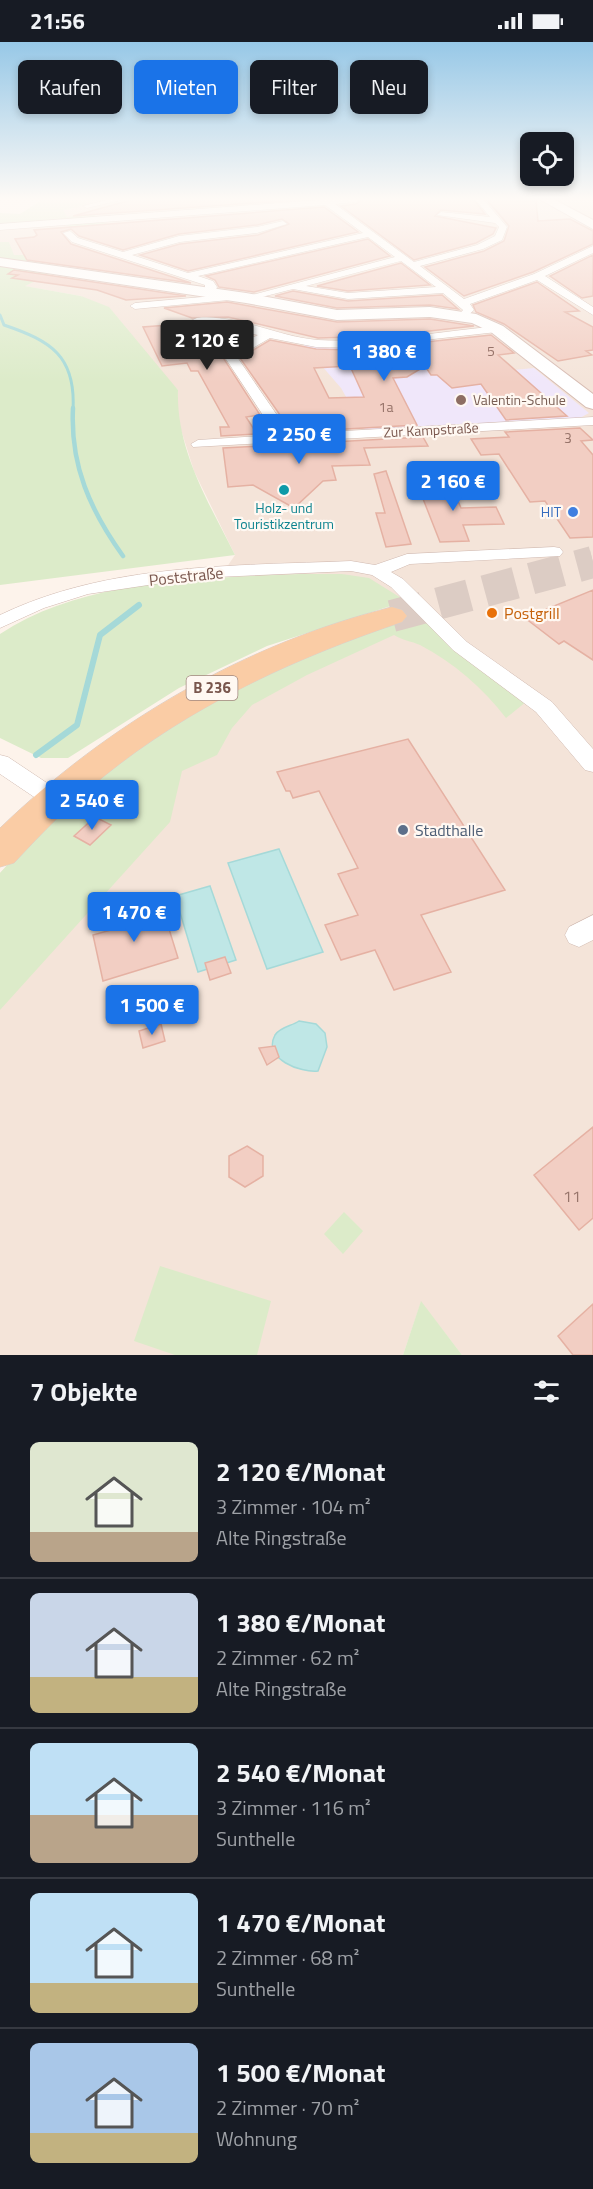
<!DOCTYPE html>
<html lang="de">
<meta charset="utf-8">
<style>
:root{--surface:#171b24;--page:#20242c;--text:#f1f3f6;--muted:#9ea1a6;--line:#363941;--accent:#1a73e8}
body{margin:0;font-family:"Titillium Web",sans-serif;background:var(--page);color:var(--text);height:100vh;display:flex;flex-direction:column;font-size:22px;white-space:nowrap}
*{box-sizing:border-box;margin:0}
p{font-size:20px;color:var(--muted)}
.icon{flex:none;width:33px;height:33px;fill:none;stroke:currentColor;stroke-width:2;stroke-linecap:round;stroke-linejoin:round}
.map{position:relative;height:1313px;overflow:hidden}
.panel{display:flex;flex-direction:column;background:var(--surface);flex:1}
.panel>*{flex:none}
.top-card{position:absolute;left:18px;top:18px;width:558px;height:54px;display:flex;gap:12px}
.controls{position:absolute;left:520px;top:90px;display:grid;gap:12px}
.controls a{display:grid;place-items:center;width:54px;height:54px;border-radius:9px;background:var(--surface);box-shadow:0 3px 9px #0003;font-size:30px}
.price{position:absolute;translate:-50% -51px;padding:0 14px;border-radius:6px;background:var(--accent);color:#fff;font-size:20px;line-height:39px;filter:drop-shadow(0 2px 3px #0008)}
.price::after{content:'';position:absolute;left:50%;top:36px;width:18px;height:14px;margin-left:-9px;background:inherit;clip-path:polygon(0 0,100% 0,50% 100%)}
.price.current{background:#222;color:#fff}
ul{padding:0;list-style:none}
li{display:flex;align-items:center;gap:18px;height:150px;padding:0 30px}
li+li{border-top:2px solid var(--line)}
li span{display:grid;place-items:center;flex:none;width:168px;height:120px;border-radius:9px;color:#555}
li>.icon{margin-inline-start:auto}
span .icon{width:72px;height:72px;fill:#fffc;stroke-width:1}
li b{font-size:26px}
h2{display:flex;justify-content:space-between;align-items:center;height:72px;padding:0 30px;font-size:26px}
.tag{padding:0 21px;border-radius:9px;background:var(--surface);box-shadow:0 3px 9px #0003;font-size:21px;line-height:54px}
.tag.current{background:var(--accent);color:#fff}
.status{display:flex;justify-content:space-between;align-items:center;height:42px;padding:0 30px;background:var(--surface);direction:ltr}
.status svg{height:16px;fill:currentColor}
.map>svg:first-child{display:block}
</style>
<div class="status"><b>21:56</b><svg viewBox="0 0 49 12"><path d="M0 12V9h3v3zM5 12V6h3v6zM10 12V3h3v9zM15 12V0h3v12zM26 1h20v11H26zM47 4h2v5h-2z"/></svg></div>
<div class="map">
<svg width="593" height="1313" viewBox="0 0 593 1313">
<rect width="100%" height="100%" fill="#fdf3eb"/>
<path fill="#f4e4d9" d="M110,158H593V1313H462L421,1260L403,1313H0V831L50,776L396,580L382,567L405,559L342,532L220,535L235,513L194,429L177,375L178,348L81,254L24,244L60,228L41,223L39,213H13L9,200H0V186L15,182H107L93,171L67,176L63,168L78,165L82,160Z"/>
<path fill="#f0e7fa" d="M432,297L473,332L534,326L589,371L578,377L365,388L341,346L302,301L364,304Z"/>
<path fill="#dcebc9" d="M42,158H110L84,160L86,162L78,164L80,165L63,168L67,175L93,171L102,180L133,188L91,199L59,178L0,186V171L20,172Z
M0,200H9L14,213H39L41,223L61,227L25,244L81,254L109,265L178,348C176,408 209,461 235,513L0,543Z
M300,532H342L369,536L406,559L267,604L179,646L68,716H41L0,696V592C82,537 204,536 300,532Z
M422,573L527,659L506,676C483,646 454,621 420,603C411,599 404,599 394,593L307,633L252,663L232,686L217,713L182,729L170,780L0,968V831L50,776L192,664L386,582Z
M344,1170L363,1189L343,1212L324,1192Z
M160,1224L271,1259L257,1313H175L134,1299Z
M421,1259L462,1313H403Z"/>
<path fill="#bfe7e6" stroke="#a5d9d8" stroke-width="1.5" d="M279,807L323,910L267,927L228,821Z
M210,844L236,918L198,930L175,854Z
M299,979L316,982L325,991L327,1005L318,1029C301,1031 262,1017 275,993C280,985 292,984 299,979Z"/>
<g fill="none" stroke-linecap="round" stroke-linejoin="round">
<path stroke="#a5d9d8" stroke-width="3" d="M0,273L4,283C51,299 76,314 73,368"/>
<path stroke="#a5d9d8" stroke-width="4.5" d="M73,366C70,423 90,468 123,514"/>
<path stroke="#a5d9d8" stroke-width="6" d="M36,713L77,683L100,593L139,563"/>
</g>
<path fill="#f2cec3" stroke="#e5b1a3" stroke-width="1.5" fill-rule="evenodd" d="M131,158H296L73,174Z
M361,158H474L485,172L441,168L435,174L496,186L493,192L476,201L414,218L341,164L356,162Z
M487,158L536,159L538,179L570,177L593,189V202L533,230L464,254L425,225L484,209L504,199L509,184Z
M324,165L358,190L188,229L140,213L180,202L258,193L289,182L282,177L257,183L179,192L123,208L79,194L71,187L61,190L71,202L191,241L27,218L15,197L34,195L37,193L34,188Z
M368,197L390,214L254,250L219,245L215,238L206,234Z
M593,213V254L582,256L550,234Z
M401,221L430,243L348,249L317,244Z
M14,228L186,254L126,258L97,248L12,236L18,233L8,232Z
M537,240L579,269L565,270L593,285V308L586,309L592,313L558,319L504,282L476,270L473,263Z
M293,249L348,259L442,253L458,267L430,263L337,266L275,254Z
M227,260L337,280L430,277L474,284L385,294L318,296L228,275L192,276L164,266Z
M181,282V285L240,301L222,314L260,373L246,375L257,392L221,394L220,385H229L198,329H191L187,321L162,324L143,285Z
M491,293L514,311L498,313L567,374L506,378L481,342L452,346L437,333H431L425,324L407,335L393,336L417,383L292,390L240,316L270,298L316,307L352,308ZM350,324L364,355L329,356L314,326Z
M580,386L593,398L581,399L593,413V495L570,496L545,459L530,460L499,412L481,413L471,397L509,395L505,390Z
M423,395L428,404L364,406L370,423L332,424L336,438L323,439L294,466L253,443L228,445L223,406Z
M386,429L411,502L386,505L376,471H385L374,432Z
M449,438L461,466L496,465L504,482L463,483L469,499L440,500L416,439Z
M593,548V618L564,599L559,602L525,576Z
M408,697L505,848L421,873L451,930L394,948L375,908L341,918L325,883L358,873L338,832L358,826L319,749L293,756L290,749H286L277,730Z
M95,775L111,783L90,803L74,794Z
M143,857L149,879L165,874L178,916L103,939L93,893L125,884L121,862Z
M225,915L231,931L210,938L205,921Z
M161,982L165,999L143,1006L139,989Z
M275,1004L279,1015L267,1023L259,1006Z
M593,1085V1176L579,1188L534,1133Z
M247,1104L263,1114V1134L245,1145L229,1135V1114Z
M593,1262V1313H573L558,1294Z"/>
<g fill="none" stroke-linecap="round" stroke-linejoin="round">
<path stroke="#dcccc4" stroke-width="24" stroke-dasharray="24 12" stroke-linecap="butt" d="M589,521L593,520"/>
<path stroke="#dcccc4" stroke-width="32" stroke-dasharray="32 16" stroke-linecap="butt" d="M392,574L593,520"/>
<g stroke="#d0b9b0" stroke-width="1">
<path id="street" d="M107,158H121L87,166L83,164Z
M320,158H359L355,160L335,162L414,220L477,203L495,194L499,185L495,181L437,173L441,170L490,175L476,158H484L507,185L502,198L483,207L420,224L464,257L534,232L593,204V211L545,234L593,265V273L537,238L470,262L474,268L464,277L458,274L463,268L443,251L348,257L293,247L246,259L241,256L395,215L368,195L198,234L213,239L217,245L214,253L210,254L205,251V243L72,200L63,191L70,189L78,196L123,210L179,194L257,185L283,179L287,182L257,191L180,200L132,213L188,231L363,191L325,163L0,188V182ZM401,219L436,245L348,251L306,244Z
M225,253L229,254V258L135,267L130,264L135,261Z
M197,276C238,272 278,295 318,298C377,301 438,290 497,284L503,287L497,290L352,306L316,305L270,296L237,315L290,392L593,375V383L193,405L191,402L198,398L276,393L224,314L245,300L182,283ZM206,282L258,293L254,295L201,283Z
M554,505L560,506L563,510L560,514L410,522L391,530L403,537L467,600L552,660L593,707V730L585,728L536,670L453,608L391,545L372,533L351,529L195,536L88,552L44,566L0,586V573C108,521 234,524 351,519L375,523L407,512Z
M0,713L8,715L62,751L66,757L62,763L54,766L46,763L0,732Z
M593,873V898L579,905L569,901L565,893L569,885Z"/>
</g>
<g stroke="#d7bcb3" stroke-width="2">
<path id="secondary" d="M541,158H555L593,178V187Z
M0,216L246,251L337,268L430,265L476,272L503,284L593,352V367L586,365L491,290L472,281L430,275L337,278L246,261L0,224Z"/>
</g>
<g stroke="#d9d0cd" stroke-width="1">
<path id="primary" d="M392,565L402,568L407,574L402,580C295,616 192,663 103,735C71,761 42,791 14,821L0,825V786C109,681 244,602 392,565Z"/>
</g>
<use href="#street" fill="#fff" fill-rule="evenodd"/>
<use href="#secondary" fill="#fff" fill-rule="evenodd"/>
<use href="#primary" fill="#facca5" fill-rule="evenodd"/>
</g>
<linearGradient id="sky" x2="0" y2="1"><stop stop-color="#97c8e7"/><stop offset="0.46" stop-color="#fefaf6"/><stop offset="1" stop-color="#fefaf6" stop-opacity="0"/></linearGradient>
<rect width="593" height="341" fill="url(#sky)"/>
<circle fill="#8d6e63" stroke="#fff8f2" stroke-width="2" cx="461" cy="358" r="6"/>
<circle fill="#0f9aa8" stroke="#fff8f2" stroke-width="2" cx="284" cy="448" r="6"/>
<circle fill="#3f7fe0" stroke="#fff8f2" stroke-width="2" cx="573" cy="470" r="6"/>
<circle fill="#e8710a" stroke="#fff8f2" stroke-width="2" cx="492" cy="571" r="6"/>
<circle fill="#5c6f8a" stroke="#fff8f2" stroke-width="2" cx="403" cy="788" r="6"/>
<g text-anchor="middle" stroke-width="4.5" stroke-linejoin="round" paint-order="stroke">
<g font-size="14" fill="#97746a">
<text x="491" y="314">5</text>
<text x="386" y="370">1a</text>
<text x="568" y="401">3</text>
</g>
<g font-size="14" fill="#785e54" stroke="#fff8f2" text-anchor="start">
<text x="473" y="363">Valentin-Schule</text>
</g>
<g font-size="14" fill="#79564d" stroke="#fff8f2">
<text transform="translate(431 388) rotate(-3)" y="5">Zur Kampstraße</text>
</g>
<g font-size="14" fill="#0d838f" stroke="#fff8f2">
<text x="284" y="471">Holz- und<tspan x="284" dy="16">Touristikzentrum</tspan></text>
</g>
<g font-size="14" fill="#366cbe" stroke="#fff8f2" text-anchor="end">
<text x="561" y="475">HIT</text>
</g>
<rect fill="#fff8f2" stroke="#a1877e" stroke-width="1.5" x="186.5" y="634" width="51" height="24" rx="4.5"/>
<g font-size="15" font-weight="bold" fill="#79564d">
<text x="212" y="651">B 236</text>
</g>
<g font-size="16" fill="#79564d" stroke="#fff8f2">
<text transform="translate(186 534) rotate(-6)" y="6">Poststraße</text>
</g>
<g font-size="16" fill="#c56008" stroke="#fff8f2" text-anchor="start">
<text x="504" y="577">Postgrill</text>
</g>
<g font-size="16" fill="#4e5e75" stroke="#fff8f2" text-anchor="start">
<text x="415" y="794">Stadthalle</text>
</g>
<g font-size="16" fill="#97746a">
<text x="572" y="1160">11</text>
</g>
</g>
</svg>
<div class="controls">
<a><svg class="icon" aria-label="locate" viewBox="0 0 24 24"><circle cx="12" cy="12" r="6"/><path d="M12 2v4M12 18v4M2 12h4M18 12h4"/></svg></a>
</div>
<b class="price current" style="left:207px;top:329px">2 120 €</b>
<b class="price" style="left:384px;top:340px">1 380 €</b>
<b class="price" style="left:299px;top:423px">2 250 €</b>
<b class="price" style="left:453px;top:470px">2 160 €</b>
<b class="price" style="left:92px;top:789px">2 540 €</b>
<b class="price" style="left:134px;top:901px">1 470 €</b>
<b class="price" style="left:152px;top:994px">1 500 €</b>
<div class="top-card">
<a class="tag">Kaufen</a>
<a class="tag current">Mieten</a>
<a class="tag">Filter</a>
<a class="tag">Neu</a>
</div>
</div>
<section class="panel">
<h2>7 Objekte<svg class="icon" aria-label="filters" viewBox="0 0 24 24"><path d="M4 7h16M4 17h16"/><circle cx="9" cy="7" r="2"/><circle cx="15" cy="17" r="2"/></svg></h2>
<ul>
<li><span style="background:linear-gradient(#dfe7d0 75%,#b9a48a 0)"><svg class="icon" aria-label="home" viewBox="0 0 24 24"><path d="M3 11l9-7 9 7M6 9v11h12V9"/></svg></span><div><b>2 120 €/Monat</b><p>3 Zimmer · 104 m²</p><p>Alte Ringstraße</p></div></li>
<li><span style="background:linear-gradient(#c9d6e8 70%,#c2b280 0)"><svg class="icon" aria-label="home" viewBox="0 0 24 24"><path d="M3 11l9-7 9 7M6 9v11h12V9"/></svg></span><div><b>1 380 €/Monat</b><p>2 Zimmer · 62 m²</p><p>Alte Ringstraße</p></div></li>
<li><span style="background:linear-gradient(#bfe0f5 60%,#b9a48a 0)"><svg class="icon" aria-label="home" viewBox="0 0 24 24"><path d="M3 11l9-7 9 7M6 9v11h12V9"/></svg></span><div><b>2 540 €/Monat</b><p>3 Zimmer · 116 m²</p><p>Sunthelle</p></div></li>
<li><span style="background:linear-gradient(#bfe0f5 75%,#c2b280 0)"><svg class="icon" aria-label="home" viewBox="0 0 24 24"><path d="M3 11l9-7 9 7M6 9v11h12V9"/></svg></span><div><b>1 470 €/Monat</b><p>2 Zimmer · 68 m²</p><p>Sunthelle</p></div></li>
<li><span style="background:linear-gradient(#a9c7e8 75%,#c2b280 0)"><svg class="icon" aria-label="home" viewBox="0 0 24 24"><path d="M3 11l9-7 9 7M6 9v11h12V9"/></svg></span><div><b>1 500 €/Monat</b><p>2 Zimmer · 70 m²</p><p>Wohnung</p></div></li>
</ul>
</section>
